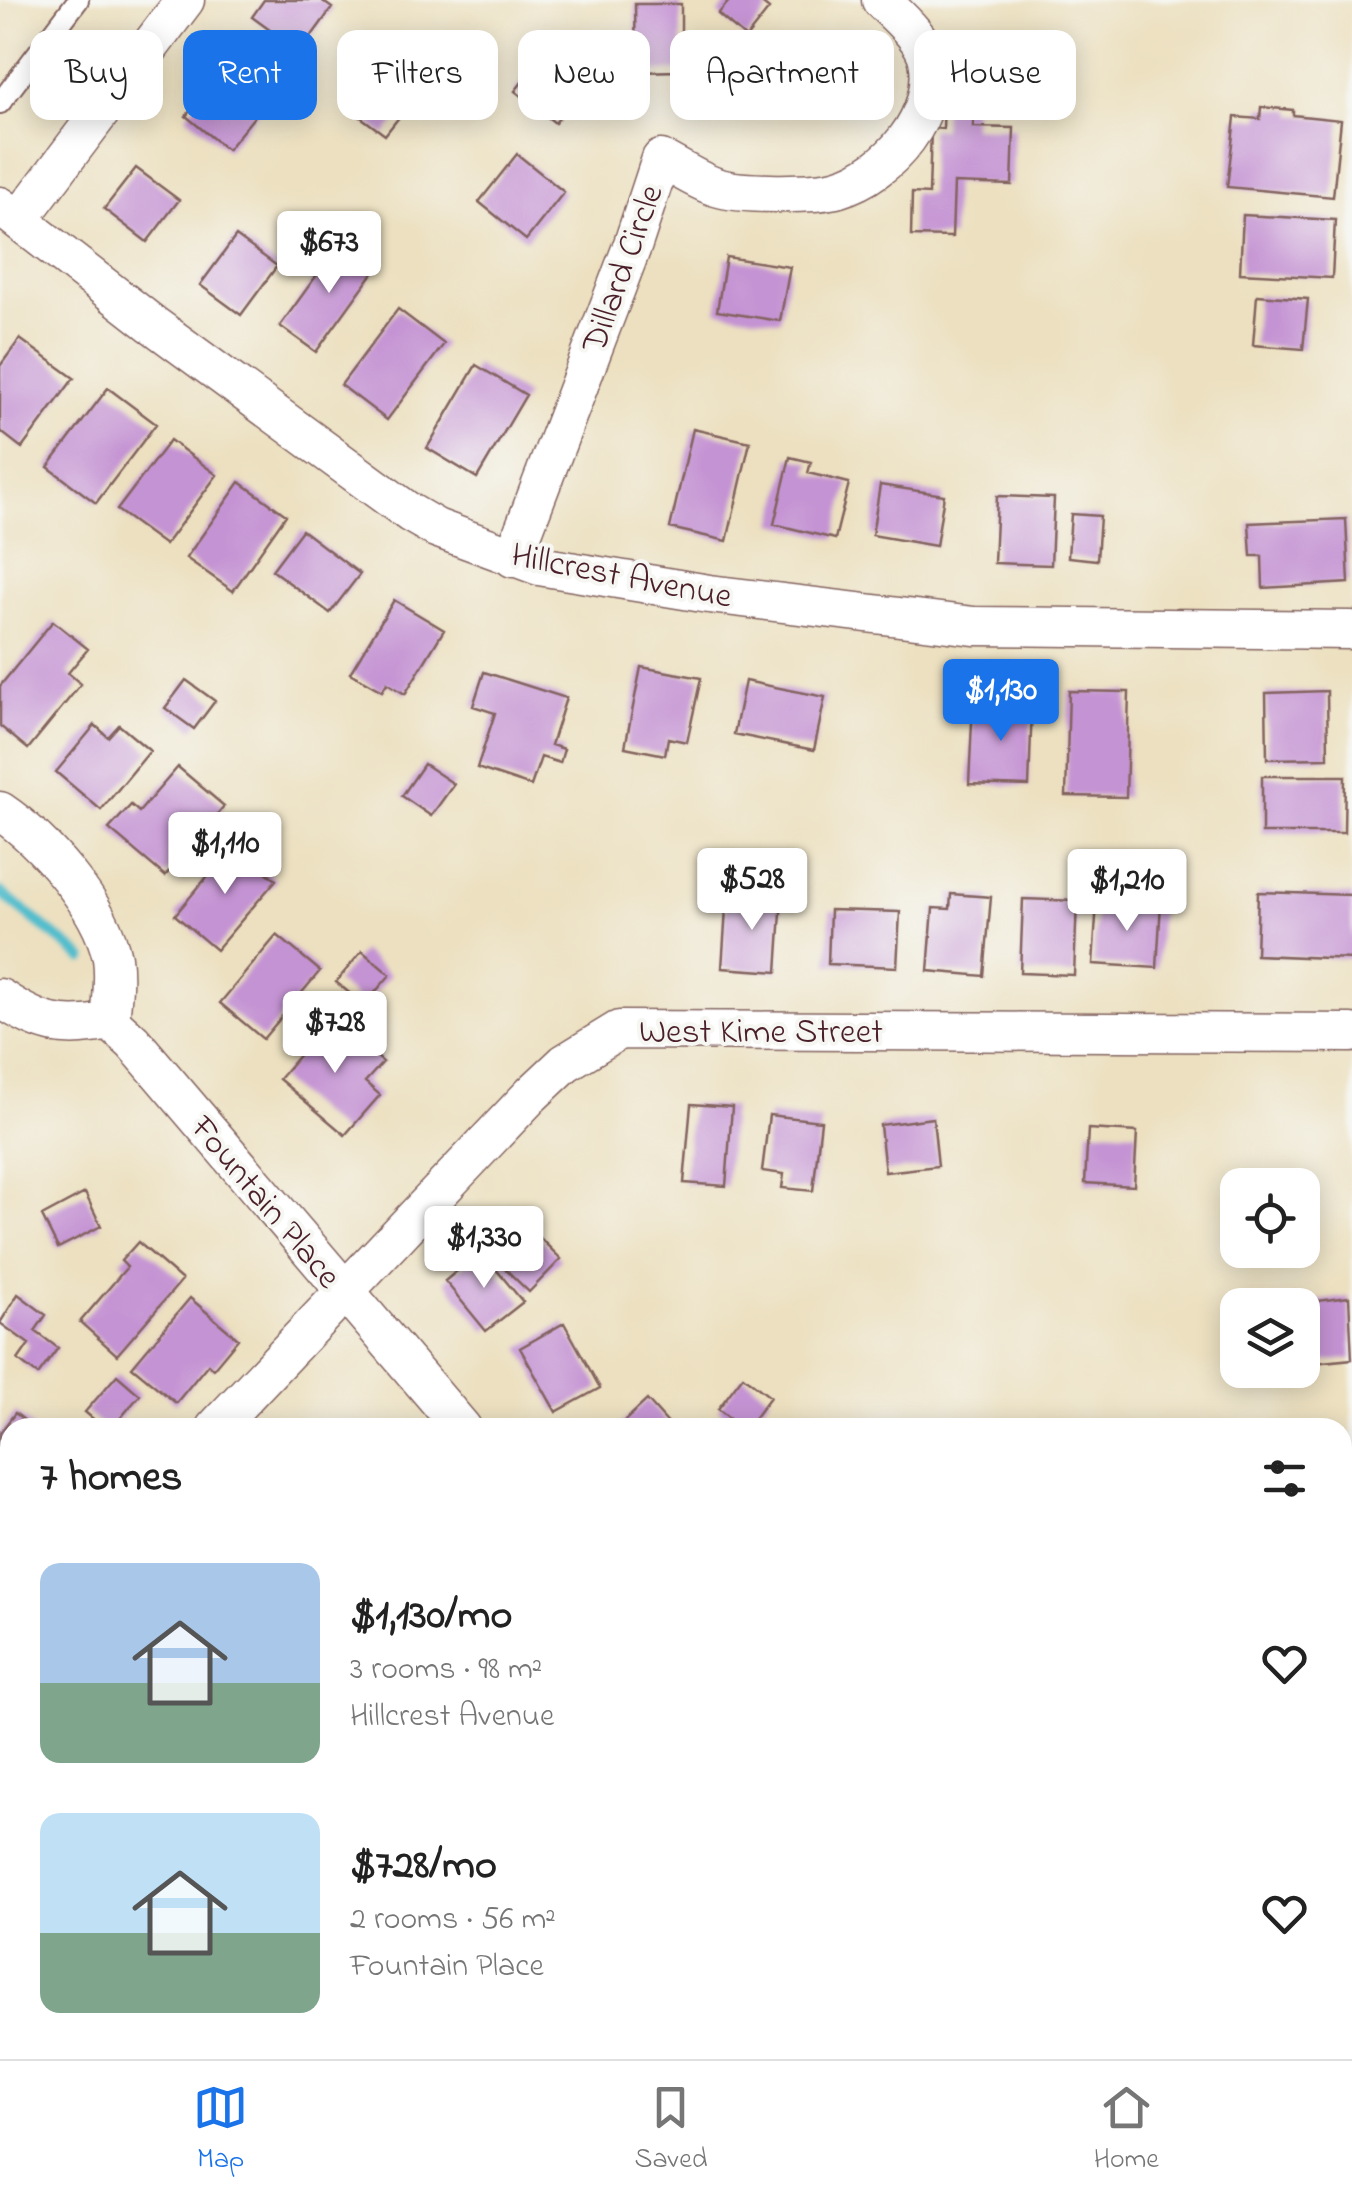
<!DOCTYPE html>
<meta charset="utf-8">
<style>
:root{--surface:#fff;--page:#f2f2f2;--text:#222;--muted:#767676;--line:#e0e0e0;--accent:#1a73e8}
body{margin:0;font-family:"Indie Flower",sans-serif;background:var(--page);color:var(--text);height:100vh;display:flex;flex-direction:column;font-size:38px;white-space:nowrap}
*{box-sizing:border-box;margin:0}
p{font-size:32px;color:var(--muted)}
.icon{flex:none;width:55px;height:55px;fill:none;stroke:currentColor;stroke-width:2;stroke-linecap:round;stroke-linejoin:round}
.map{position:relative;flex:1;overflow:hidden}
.panel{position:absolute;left:0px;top:1418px;width:1352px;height:642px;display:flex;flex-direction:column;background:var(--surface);border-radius:30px 30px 0 0;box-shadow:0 5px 25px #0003}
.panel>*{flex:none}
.guide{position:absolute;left:30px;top:30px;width:1292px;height:90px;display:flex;gap:20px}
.tools{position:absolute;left:1220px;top:1168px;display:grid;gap:20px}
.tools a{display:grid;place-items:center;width:100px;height:100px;border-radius:20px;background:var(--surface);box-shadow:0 5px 25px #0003;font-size:50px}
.price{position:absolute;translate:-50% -85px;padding:0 22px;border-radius:10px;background:#fff;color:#222;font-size:32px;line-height:65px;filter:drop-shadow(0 2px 5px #0008)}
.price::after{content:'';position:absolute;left:50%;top:60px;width:30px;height:22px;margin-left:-15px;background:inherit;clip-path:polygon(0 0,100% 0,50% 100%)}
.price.active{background:var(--accent);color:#fff}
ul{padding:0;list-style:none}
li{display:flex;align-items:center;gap:30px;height:250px;padding:0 40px}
li span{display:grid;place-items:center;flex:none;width:280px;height:200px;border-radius:20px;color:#555}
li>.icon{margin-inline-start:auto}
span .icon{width:120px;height:120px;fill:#fffc;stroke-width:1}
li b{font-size:42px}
h2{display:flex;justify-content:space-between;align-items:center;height:120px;padding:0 40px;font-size:42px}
.pill{padding:0 35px;border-radius:20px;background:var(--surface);box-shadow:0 5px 25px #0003;font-size:35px;line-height:90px}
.pill.active{background:var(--accent);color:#fff}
.tab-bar{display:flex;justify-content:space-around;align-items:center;height:140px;border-top:2px solid var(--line);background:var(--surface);font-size:28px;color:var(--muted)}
.tab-bar a{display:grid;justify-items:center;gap:5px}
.tab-bar .active{color:var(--accent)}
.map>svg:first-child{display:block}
</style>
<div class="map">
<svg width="1352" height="2059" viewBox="0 0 1352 2059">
<rect width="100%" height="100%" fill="#f6f6f2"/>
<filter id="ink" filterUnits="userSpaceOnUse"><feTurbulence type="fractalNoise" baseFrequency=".01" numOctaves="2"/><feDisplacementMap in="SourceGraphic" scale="20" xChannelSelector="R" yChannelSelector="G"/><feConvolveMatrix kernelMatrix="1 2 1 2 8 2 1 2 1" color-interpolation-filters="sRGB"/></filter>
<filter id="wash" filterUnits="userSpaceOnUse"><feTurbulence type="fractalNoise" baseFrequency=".0048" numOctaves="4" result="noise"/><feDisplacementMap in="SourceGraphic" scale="40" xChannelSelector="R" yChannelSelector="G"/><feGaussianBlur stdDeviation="2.25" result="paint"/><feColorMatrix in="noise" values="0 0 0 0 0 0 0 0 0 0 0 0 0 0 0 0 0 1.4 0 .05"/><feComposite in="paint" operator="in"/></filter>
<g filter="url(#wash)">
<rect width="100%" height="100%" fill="#ece0c0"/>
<path fill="#acd986" stroke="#7b7c58" stroke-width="2.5" d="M1343,1973L1352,1976V2059H527L538,2050H1342Z"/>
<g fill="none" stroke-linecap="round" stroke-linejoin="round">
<path stroke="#52becc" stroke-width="11" d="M0,892L83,958"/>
</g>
<g id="blocks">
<path fill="#c493d3" d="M264,0H321L332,8L300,52L252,17Z
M730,0H758L769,9L746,38L718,14Z
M635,4H681V71L636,72Z
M546,52L586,84L555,123L515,91Z
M236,55L256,72L251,78L272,95L227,150L186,116Z
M990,63L1021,66L1019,94L988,91Z
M379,86L407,107L385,135L358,115Z
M944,101L974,102L973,127L1014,128L1012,185L954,183L952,237L911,236L912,193L929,194L931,128L943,129Z
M1261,107L1293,110V115L1341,120L1333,197L1227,187L1235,117L1260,119Z
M517,154L564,192L526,240L479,202Z
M136,168L179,200L147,242L104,209Z
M1243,215L1335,220L1332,278L1240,273Z
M236,236L277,266L241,315L200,285Z
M342,240L378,266L316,352L280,326Z
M726,257L790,267L780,321L717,311Z
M1257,295L1308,299L1303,349L1253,345Z
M398,309L444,344L387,420L341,385Z
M20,339L74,378L22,448L0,431V366Z
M476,365L526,395L477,478L427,448Z
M108,388L156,424L96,503L48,467Z
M693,429L750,442L727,541L670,528Z
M170,440L217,475L165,545L117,510Z
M790,457L811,462L808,473L849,483L835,539L774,524Z
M240,482L286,515L233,591L186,558Z
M880,485L944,495L936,546L872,535Z
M997,496L1054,498L1051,565L994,563Z
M1071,514L1100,516L1097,560L1068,557Z
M1346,519L1349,583L1263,588L1262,556H1251L1249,523Z
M302,530L360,574L330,613L272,570Z
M394,600L444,630L405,694L387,683L382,691L350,673Z
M53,621L88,649L68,673L81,684L28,749L0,726V686Z
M641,667L701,678L687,742L668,738L665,755L625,747Z
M484,672L566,698L551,745L564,749L560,763L541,757L531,786L477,768L495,713L473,706Z
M186,680L215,701L194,729L165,708Z
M745,681L825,697L814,750L734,734Z
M1069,691L1129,692L1126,797L1066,796Z
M1327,691L1328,758L1267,759L1266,693Z
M973,702L1032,705L1029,786L969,784Z
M95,725L108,737L119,725L150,751L101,810L56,772Z
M424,764L454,784L431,816L402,796Z
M178,767L224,806L165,876L109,829L131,805L139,812Z
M1262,776H1345L1344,833H1262Z
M234,845L276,880L216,950L175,915Z
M1258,892L1352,895V959L1256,955Z
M727,894L782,897L777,972L722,968Z
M951,894L991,897L984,976L928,971L933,908L950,909Z
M1023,899L1077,901L1074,975L1020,973Z
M1097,901L1161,903L1157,968L1093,964Z
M830,910L900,912L897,967L828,964Z
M277,935L320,971L263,1039L220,1003Z
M362,951L390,975L364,1005L336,982Z
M331,1018L383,1062L365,1082L380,1095L345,1135L279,1079Z
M691,1104L732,1107L726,1186L684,1183Z
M769,1115L821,1121L813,1191L782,1188L784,1174L762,1171Z
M933,1118L938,1166L885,1172L880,1125Z
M1088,1129L1137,1132L1134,1186L1085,1183Z
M85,1193L101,1226L58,1248L42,1216Z
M534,1232L561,1259L529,1292L502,1266Z
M138,1242L182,1280L117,1355L80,1322L127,1267L121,1261Z
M481,1251L523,1302L486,1331L445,1281Z
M18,1294L46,1315L35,1331L58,1348L38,1375L18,1360L29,1344L0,1323Z
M1349,1297L1352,1359L1302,1364V1303Z
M190,1298L238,1339L213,1369L208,1364L176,1403L132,1367Z
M564,1323L600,1388L556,1412L520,1348Z
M117,1375L140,1395L112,1428H104L85,1412Z
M743,1376L770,1397L747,1428H742L718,1409Z
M647,1400L672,1428H617Z
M15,1413L34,1428H10V1486L0,1478V1433Z
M10,1782V1830L0,1820V1793Z
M10,1947V2011L0,2015V1951Z
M147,2050H178L163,2059H152Z
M762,2050H800V2053L835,2050V2059H737V2056L763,2054Z"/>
</g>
</g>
<g filter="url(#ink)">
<use href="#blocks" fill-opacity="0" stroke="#83635f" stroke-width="2.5"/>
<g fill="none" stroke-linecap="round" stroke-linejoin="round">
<g stroke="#83635f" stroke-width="24">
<path id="lane" d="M0,103L78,0
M1342,1831L1350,1808L1352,1747"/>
</g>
<g stroke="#83635f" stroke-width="41">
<path id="street" d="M0,206L152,324L410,513L436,528L539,566L709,594L974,626L1352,630
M19,220L185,0
M513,558L633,244L661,159C679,168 697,181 716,187C739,195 815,195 839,188C890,173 939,114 928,60C924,38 896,15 881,0
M0,811C43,840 101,905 112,958C115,978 112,1000 110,1021
M0,998C40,1025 63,1031 110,1021
M110,1021L133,1042L462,1428
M215,1428L532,1094L565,1063L619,1030L1352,1033
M0,1648L10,1638
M1342,1929L1352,1932
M502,2059L511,2050"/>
</g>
<use href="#lane" stroke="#fff" stroke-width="20"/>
<use href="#street" stroke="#fff" stroke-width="38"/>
</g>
</g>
<g text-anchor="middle" stroke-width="8" stroke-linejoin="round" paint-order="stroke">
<g font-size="35" fill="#4a1f2b" stroke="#f6f6f2">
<text transform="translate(621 268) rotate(-70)" y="12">Dillard Circle</text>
<text transform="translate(622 574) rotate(11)" y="12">Hillcrest Avenue</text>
<text x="761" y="1042">West Kime Street</text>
<text transform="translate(267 1201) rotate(50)" y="12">Fountain Place</text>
</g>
</g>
</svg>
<div class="tools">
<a><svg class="icon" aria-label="locate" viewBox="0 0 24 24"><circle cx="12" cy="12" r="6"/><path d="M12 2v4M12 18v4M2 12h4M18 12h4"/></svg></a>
<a><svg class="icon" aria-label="layers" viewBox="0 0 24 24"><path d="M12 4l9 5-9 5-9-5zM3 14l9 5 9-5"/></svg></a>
</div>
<b class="price" style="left:329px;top:296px">$673</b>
<b class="price active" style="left:1001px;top:744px">$1,130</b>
<b class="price" style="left:225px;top:897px">$1,110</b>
<b class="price" style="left:752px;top:933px">$528</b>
<b class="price" style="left:1127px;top:934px">$1,210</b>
<b class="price" style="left:335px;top:1076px">$728</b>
<b class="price" style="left:484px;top:1291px">$1,330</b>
<div class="guide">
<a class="pill">Buy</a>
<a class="pill active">Rent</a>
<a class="pill">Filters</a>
<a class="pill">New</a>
<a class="pill">Apartment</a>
<a class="pill">House</a>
</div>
<section class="panel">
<h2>7 homes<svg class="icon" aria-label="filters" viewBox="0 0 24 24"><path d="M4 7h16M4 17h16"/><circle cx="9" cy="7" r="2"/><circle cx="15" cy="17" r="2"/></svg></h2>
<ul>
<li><span style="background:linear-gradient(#a9c7e8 60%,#7fa58c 0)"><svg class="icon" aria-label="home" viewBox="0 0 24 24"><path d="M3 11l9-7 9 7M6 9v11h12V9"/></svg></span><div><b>$1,130/mo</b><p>3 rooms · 98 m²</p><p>Hillcrest Avenue</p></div><svg class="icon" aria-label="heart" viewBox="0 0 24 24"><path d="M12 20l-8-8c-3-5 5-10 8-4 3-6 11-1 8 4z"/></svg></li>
<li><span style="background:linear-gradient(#bfe0f5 60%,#7fa58c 0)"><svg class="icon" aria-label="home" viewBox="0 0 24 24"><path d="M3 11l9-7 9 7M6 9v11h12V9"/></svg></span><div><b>$728/mo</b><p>2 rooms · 56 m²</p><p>Fountain Place</p></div><svg class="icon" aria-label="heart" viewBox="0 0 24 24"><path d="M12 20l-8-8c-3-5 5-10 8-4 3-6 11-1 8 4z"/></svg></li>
</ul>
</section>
</div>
<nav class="tab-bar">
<a class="active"><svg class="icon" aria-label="map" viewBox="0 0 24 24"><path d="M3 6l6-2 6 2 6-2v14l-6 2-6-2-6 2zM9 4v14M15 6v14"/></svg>Map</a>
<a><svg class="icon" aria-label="saved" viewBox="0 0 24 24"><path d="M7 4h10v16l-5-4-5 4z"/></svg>Saved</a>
<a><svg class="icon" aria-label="home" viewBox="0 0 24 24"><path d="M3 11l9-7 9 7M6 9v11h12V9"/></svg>Home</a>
</nav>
